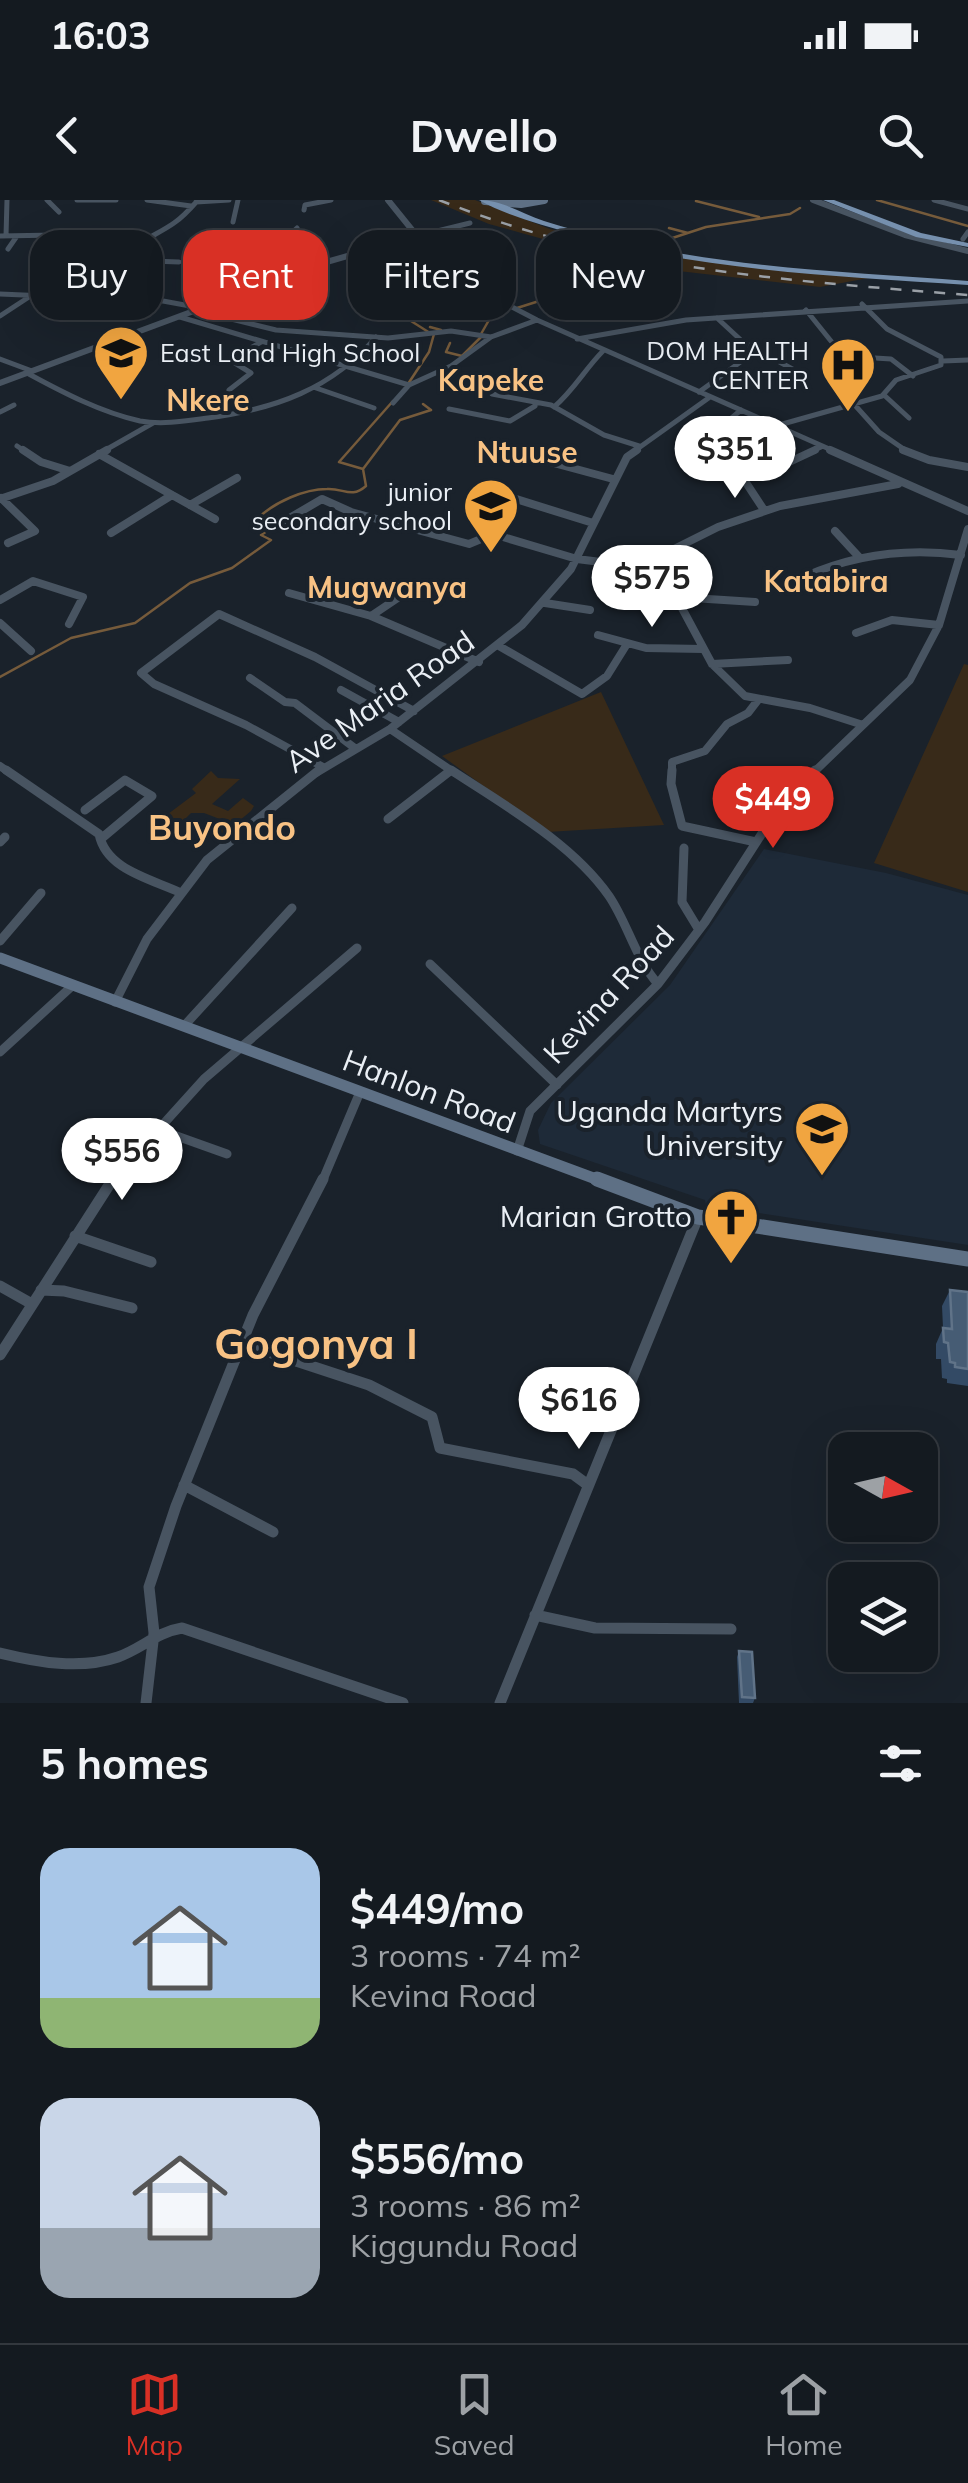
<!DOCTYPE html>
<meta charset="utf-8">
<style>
:root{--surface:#141a20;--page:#1d2329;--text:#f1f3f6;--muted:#9da1a5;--line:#33383e;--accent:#d93025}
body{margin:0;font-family:Mulish,sans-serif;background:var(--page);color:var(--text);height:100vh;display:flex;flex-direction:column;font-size:38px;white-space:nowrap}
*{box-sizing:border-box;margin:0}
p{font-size:32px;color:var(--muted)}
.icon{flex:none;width:55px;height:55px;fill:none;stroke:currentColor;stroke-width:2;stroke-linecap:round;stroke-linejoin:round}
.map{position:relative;height:1503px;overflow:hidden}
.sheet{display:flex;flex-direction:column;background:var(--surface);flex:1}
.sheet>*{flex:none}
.top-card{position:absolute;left:30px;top:30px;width:910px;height:90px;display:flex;gap:20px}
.needle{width:65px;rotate:98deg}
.tools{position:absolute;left:828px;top:1232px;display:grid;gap:20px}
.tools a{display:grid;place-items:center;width:110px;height:110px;border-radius:20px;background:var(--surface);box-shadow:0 10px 40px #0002,0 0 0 2px var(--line);font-size:50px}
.price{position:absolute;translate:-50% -85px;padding:0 22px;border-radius:35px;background:#fff;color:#222;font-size:32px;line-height:65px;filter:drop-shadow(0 2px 5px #0008)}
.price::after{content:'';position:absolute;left:50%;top:60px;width:30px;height:22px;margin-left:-15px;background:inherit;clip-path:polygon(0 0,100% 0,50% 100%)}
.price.active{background:var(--accent);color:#fff}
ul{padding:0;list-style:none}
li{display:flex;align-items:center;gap:30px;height:250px;padding:0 40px}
li span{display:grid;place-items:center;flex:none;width:280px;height:200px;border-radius:30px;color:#555}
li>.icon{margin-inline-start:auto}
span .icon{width:120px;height:120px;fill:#fffc;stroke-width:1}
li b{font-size:42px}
h2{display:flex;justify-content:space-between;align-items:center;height:120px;padding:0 40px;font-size:42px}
.chip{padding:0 35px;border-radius:30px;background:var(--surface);box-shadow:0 10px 40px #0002,0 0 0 2px var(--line);font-size:35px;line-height:90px}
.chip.active{background:var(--accent);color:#fff}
.status{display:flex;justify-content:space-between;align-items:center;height:70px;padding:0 50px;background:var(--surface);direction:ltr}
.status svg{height:28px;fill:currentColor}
header{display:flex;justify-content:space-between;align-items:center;height:130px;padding:0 40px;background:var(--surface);font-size:45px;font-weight:700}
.tab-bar{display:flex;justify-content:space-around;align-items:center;height:140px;border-top:2px solid var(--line);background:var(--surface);font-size:28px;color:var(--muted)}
.tab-bar a{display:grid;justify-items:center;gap:5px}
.tab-bar .active{color:var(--accent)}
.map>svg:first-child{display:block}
</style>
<div class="status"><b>16:03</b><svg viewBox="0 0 49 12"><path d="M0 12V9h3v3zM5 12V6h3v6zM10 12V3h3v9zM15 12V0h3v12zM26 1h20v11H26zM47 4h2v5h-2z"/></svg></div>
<header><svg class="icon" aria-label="back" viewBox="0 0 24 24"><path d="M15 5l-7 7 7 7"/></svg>Dwello<svg class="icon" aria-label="search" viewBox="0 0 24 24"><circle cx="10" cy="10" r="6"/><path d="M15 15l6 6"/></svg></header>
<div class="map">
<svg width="968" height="1503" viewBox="0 0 968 1503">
<rect width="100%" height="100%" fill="#1a222b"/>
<path fill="#1e2a38" d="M764,649L886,673L968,695V1045L706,1005L705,1000L540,944L538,930L551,903L670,785Z"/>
<path fill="#382a19" d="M431,0H475L550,29L664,55L874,77L820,87L643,67L489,24Z
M964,464L968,465V692L874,663Z
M601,492L664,625L547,632L442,556Z
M211,571L218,578L240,579L212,604L228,611L243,598L254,606L251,611L222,635L216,634L225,621L204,613H191L185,619L199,627L193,632L164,617L196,593L192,589Z"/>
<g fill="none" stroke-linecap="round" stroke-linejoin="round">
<path stroke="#765b3b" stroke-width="2.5" d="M877,0L968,26
M696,1L759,17
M669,28L688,33
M651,45L706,27L790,14L800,8
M629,58L637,54
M411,73L419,78L418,90L438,97L411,121L430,133
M392,93L431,102
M517,108L555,96L620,64
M430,127L441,130
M481,134L489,120L451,116L482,96
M450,143L446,152L462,156L481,137
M406,187L429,152L434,134
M363,269L400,220L431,210L423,204
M0,477L71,438L135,423L190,383L232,368L271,340L261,335L275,326L258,318C275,302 304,289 327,289C344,288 351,299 366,286L363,269L339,262L393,201"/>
<path stroke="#485461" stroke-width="5" d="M47,0L59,12
M77,0H116
M147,0L191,6
M934,0L968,9
M196,2L229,0
M304,10L305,5L331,0
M233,22L238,0
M0,36L56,35L130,48
M6,36L7,0
M417,36L470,23
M963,39L968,32
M401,41L432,65L537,120L836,252
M266,44L323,63
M277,47L297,28
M8,49L17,36
M122,60L179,62
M254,89L296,102
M0,94L163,101L201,108
M439,94L462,81
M153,98L130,88L118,76C125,43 150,40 174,23C183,17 191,8 198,0
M195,110L276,130L388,138L451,131L491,137L537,120
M806,110L843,156L891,159L913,176
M435,111L474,87
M0,116L32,95L46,72
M180,117L409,185
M717,118L743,142L796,171
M577,139L686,120L968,101
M0,159L32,171
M943,161L968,160
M27,173C62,192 100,212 140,221C162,225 186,221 208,218C275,209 332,189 376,137
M316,188L374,208
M229,190L251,173L230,160L261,142
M699,192L757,150
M492,194L551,205L604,235L639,246
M884,195L909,218
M393,203L409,185L451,166L491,137
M853,203L879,232L908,252
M554,207C574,190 585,169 603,151
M449,209L510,221L535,206
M0,212L14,205
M779,225L882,196L896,180L941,165V157L887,129L862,104
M716,231L741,210
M17,246L26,252
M102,252L153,223
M633,252L710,197
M810,252L821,247"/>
<path stroke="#485461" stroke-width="8" d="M23,250L41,262L70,271
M830,250L968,311
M903,250L929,260L968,267
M99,254L215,319
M524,255L613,279
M785,264L815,250
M739,272L764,310
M487,290L593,323
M1,298L35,331L8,343
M0,299L53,281L107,250
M190,305L237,278
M281,323L322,299L351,312L469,344L493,334L577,359L640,367L669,384L712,464L745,496L810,508L863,525
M835,331L859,357
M111,333L172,295
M804,377C855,354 906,348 961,355
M661,378L664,354L718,327L780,306L898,284
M289,393L371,416L479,462
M677,397L755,402
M0,400L33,381L83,397L69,424
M545,403L590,410
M371,416L420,383
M0,423L31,451
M856,433L892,420L939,425
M598,435L646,448L703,449
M499,446L582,494L607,476L627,444
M712,464L788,460
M250,478L285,502L295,503L356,549
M341,490L399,522
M390,529L455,573
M0,566L10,573
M323,567L246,525L154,484L141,473L219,414L315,457L414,511
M316,573L390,529L522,425L571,369L627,257L637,250
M672,573V562L705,551L727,524L748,513L758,500
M813,573L910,480L939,425L968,329"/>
<path stroke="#485461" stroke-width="9" d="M6,570L99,634C106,669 148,678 179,692
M451,570C504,605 572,643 609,696C628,724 635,758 658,784
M672,570L671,584L682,626L756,642
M85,610L125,580L152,596L102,638
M388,619L450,571
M0,642L5,637
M684,648L682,702L699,730
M0,741L41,693
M430,764L557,885
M115,802L147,739L207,660L319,570
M184,826L292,708
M0,852L71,787
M157,929L227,954
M517,951L530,911L658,784L705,722L768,624L815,570
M111,982L204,879L357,748
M322,982L360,892"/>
<path stroke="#485461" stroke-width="11" d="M75,1036L151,1062
M0,1086L32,1104
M41,1090L64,1091L132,1108
M241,1143L369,1185L432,1217L440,1248L573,1274L588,1285
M0,1155L113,979
M184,1285L273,1332
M535,1415L595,1428L731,1429
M0,1453C37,1462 80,1470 118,1457C141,1449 157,1432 182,1428L403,1503
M146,1503L154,1433L149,1387L176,1306L253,1115L323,979
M500,1503L698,1017"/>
<path stroke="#485461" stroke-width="6" d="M813,0L905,35L968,51
M0,183L323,63L417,36L388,0"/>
<path stroke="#5e7085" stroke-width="8" d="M485,1L521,4L544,0"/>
<path stroke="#5e7085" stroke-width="11" d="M0,758L604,982"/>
<path stroke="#5e7085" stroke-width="15" d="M597,979L698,1017L968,1059"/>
<path fill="#7690ae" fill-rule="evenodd" d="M479,0C502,0 523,14 544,21C581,33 618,41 656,49C758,69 864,73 968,81V85C836,76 701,71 573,34C542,25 507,16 479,0Z
M823,0H834L921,33L968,43V47L916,37Z"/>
<path stroke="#9aa0a7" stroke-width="2.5" stroke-dasharray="11 11" stroke-linecap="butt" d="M439,0C615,70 782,80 968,95"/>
</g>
<path fill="#334a65" d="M950,1090L968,1092V1186L947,1183V1179L942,1178L941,1159H936V1144L943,1128L942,1106Z
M739,1451L755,1498L753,1503H739L737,1457Z"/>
<path fill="#465c74" stroke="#607388" stroke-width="2.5" d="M950,1090L968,1092V1169L955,1167V1163L950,1162L948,1143L944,1142L943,1128L952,1129Z
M739,1451L752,1452L755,1498L742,1497Z"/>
<defs>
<g id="school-pin" transform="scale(2.875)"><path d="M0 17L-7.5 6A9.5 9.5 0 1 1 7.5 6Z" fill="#f1a540" stroke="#1a222b"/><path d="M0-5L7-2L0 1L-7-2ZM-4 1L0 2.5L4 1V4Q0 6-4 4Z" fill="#111"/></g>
<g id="hospital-pin" transform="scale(2.875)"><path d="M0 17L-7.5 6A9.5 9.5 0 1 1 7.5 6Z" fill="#f1a540" stroke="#1a222b"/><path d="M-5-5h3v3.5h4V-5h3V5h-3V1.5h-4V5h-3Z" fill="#111"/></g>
<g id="university-pin" transform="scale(2.875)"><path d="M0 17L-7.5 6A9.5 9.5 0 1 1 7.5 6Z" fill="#f1a540" stroke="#1a222b"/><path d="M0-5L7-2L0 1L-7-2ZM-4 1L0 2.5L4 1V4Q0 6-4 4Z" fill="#111"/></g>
<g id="church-pin" transform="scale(2.875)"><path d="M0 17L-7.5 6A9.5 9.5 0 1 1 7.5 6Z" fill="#f1a540" stroke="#1a222b"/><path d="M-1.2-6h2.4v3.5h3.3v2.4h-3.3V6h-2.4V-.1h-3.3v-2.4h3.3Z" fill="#111"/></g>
</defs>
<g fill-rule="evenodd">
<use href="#school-pin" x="121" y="153"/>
<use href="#hospital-pin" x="848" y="165"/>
<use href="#school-pin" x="491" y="306"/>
<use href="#university-pin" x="822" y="929"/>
<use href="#church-pin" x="731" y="1017"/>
</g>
<g text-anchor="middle" stroke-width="8" stroke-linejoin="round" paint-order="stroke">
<g font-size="25" fill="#eaeff5" stroke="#1a222b" text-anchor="end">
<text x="809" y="160">DOM HEALTH<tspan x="809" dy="29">CENTER</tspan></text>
<text x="160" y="162" text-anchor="start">East Land High School</text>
<text x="452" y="301">junior<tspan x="452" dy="29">secondary school</tspan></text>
</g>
<g font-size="30" font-weight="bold" fill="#f8c284" stroke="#1a222b">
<text x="491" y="191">Kapeke</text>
<text x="208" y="211">Nkere</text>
<text x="527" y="263">Ntuuse</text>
<text x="826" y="392">Katabira</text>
<text x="387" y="398">Mugwanya</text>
</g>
<g font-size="30" fill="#eaeff5" stroke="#1a222b">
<text transform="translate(380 502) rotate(-35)" y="10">Ave Maria Road</text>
<text transform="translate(609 795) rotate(-47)" y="10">Kevina Road</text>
<text transform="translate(429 892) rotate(21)" y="10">Hanlon Road</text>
</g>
<g font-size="30" fill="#eaeff5" stroke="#1a222b" text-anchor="end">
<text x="783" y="922">Uganda Martyrs<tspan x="783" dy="34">University</tspan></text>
<text x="692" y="1027">Marian Grotto</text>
</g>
<g font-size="35" font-weight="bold" fill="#f8c284" stroke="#1a222b">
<text x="222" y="640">Buyondo</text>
</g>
<g font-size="42" font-weight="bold" fill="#f8c284" stroke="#1a222b">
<text x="316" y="1159">Gogonya I</text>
</g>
</g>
</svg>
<div class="tools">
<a><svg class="needle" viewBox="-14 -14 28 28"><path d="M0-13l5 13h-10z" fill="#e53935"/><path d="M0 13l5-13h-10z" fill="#9da1a5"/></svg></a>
<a><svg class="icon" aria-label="layers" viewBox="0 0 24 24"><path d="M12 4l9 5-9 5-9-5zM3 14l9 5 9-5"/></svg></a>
</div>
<b class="price" style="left:735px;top:301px">$351</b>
<b class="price" style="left:652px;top:430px">$575</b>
<b class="price active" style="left:773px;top:651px">$449</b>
<b class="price" style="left:122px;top:1003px">$556</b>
<b class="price" style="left:579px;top:1252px">$616</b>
<div class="top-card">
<a class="chip">Buy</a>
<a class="chip active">Rent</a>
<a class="chip">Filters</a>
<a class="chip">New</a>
</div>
</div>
<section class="sheet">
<h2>5 homes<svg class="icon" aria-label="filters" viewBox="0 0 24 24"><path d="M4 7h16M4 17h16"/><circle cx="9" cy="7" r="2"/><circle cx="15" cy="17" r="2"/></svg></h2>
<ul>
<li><span style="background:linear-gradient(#a9c7e8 75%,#8fb573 0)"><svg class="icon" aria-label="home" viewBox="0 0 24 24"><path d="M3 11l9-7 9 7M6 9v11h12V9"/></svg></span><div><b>$449/mo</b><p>3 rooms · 74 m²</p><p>Kevina Road</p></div></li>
<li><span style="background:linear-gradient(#c9d6e8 65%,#9aa5b1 0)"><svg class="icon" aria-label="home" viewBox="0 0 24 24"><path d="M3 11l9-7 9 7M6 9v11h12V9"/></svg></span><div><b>$556/mo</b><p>3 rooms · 86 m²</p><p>Kiggundu Road</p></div></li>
</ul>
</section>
<nav class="tab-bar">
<a class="active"><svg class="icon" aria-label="map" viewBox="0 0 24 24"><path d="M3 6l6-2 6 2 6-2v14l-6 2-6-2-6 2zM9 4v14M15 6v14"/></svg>Map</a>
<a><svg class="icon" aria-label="saved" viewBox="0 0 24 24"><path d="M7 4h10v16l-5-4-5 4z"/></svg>Saved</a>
<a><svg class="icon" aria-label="home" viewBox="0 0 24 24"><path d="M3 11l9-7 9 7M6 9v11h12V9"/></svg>Home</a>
</nav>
